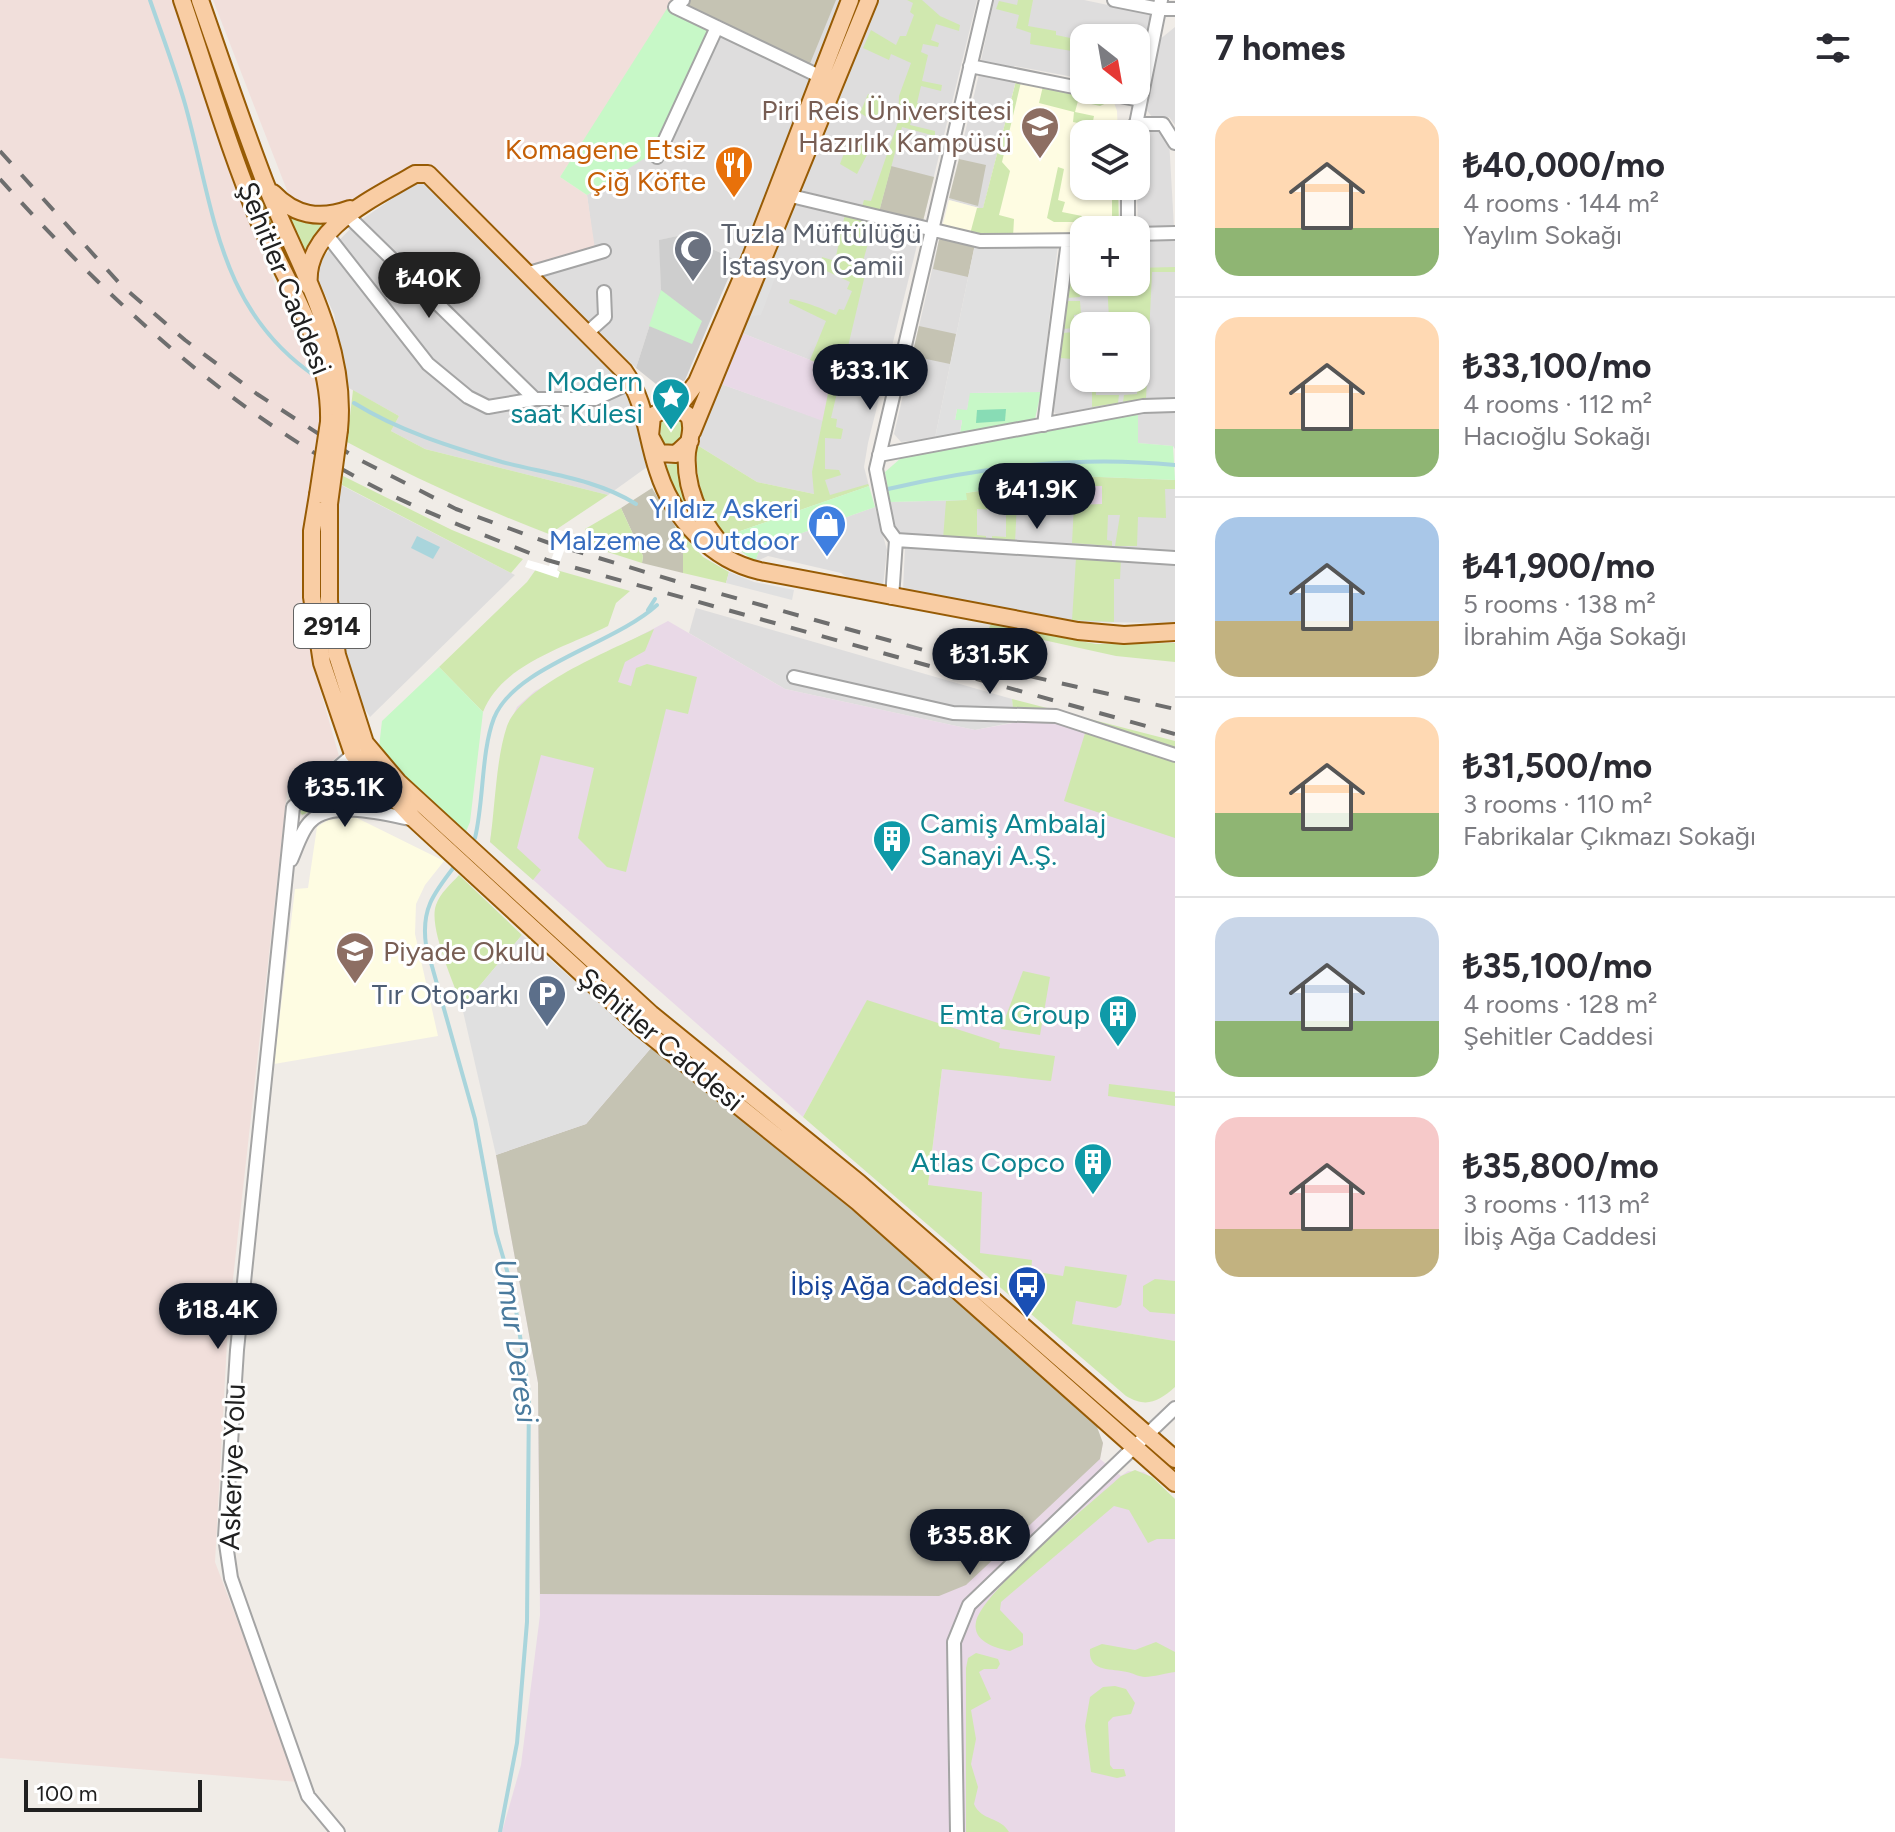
<!DOCTYPE html>
<meta charset="utf-8">
<style>
:root{--surface:#fff;--page:#f2f2f3;--text:#2b2b33;--muted:#7c7c81;--line:#e1e1e2;--accent:#111827}
body{margin:0;font-family:Figtree,sans-serif;background:var(--page);color:var(--text);height:100vh;display:flex;flex-direction:column;font-size:30px;white-space:nowrap}
*{box-sizing:border-box;margin:0}
p{font-size:26px;color:var(--muted)}
.icon{flex:none;width:44px;height:44px;fill:none;stroke:currentColor;stroke-width:2;stroke-linecap:round;stroke-linejoin:round}
.map{position:relative;flex:1;overflow:hidden}
.drawer{display:flex;flex-direction:column;background:var(--surface);width:720px}
.drawer>*{flex:none}
.needle{width:52px;rotate:149deg}
.fabs{position:absolute;left:1070px;top:24px;display:grid;gap:16px}
.fabs a{display:grid;place-items:center;width:80px;height:80px;border-radius:16px;background:var(--surface);box-shadow:0 2px 6px #0004;font-size:40px}
.scale{position:absolute;left:24px;bottom:20px;width:178px;box-sizing:border-box;padding-left:8px;border:4px solid #202020;border-top:0;font-size:22px;line-height:28px;white-space:nowrap;color:#202020;-webkit-text-stroke:6px #fff;paint-order:stroke}
.price{position:absolute;translate:-50% -68px;padding:0 18px;border-radius:28px;background:var(--accent);color:#fff;font-size:26px;line-height:52px;filter:drop-shadow(0 2px 4px #0008)}
.price::after{content:'';position:absolute;left:50%;top:48px;width:24px;height:18px;margin-left:-12px;background:inherit;clip-path:polygon(0 0,100% 0,50% 100%)}
.price.current{background:#222;color:#fff}
ul{padding:0;list-style:none}
li{display:flex;align-items:center;gap:24px;height:200px;padding:0 40px}
li+li{border-top:2px solid var(--line)}
li span{display:grid;place-items:center;flex:none;width:224px;height:160px;border-radius:24px;color:#555}
li>.icon{margin-inline-start:auto}
span .icon{width:96px;height:96px;fill:#fffc;stroke-width:1}
li b{font-size:34px}
h2{display:flex;justify-content:space-between;align-items:center;height:96px;padding:0 40px;font-size:34px}
main{display:flex;flex:1;min-height:0}
.map>svg:first-child{display:block}
</style>
<main>
<div class="map">
<svg width="1175" height="1832" viewBox="0 0 1175 1832">
<rect width="100%" height="100%" fill="#f0ece7"/>
<path fill="#dedddd" fill-rule="evenodd" d="M675,0H850L753,257L736,260L682,235L660,240L661,290L636,368L533,269L594,249L587,195L653,152L710,30L668,7Z
M877,0H977L923,221L919,223L804,191L801,187Z
M994,0H1084L1151,14L1136,87V38H1084V79L1014,66L1012,73L980,65Z
M1175,27V125L1169,117L1153,118L1145,108L1159,40Z
M979,74L1016,81L983,209L949,200Z
M1142,132H1164L1169,139L1174,228L1138,229L1136,154Z
M416,182L423,183L618,378L634,413L647,467L608,495L425,449L391,431L399,416L347,387L334,314L315,273L317,263L354,225Z
M800,203L919,237L868,443L864,467L869,486L817,504L814,494L757,482L697,445L721,384L822,420L833,369L742,333L794,207Z
M1136,239H1175V399H1146L1056,414L1053,411L1072,246L1084,244V282H1136ZM1084,326H1136V378H1084Z
M939,240L975,244L935,438L901,442L894,434Z
M1138,413H1175V449L1173,446L1137,443Z
M1074,476L1175,480V553L904,537L896,532L890,502L966,500V493Z
M337,483L515,575L370,717L355,693L338,626L332,576Z
M875,507L887,550L883,586L850,580L841,573L768,556L755,562L760,548Z
M905,547L1175,562V623L1082,622L903,591Z
M696,608L1012,699L1015,722L975,730L785,689L689,633Z"/>
<path fill="#e9d9e7" d="M742,333L833,369L823,421L721,384Z
M1085,485L1102,486V505H1086Z
M668,621L785,689L975,730L1039,718L1055,720L1175,758V1341L1059,1322L979,1266L928,1186L942,1069L867,1001L803,1117L490,842L507,728L517,707L535,691Z
M651,1048L867,1222L1090,1419L1103,1443L1100,1459L1121,1476L1128,1471L1144,1472L1175,1499V1832H502L521,1765L540,1615L538,1383L496,1155L586,1124Z"/>
<path fill="#fefce2" d="M1016,81L1113,100L1117,111L1118,134H1084V186H1118L1119,225L1104,230H1084V237H986L942,228L949,200L983,209Z
M355,817L444,861L425,885L416,904L415,934L438,1036L274,1064L295,889L308,888L317,827L328,820Z"/>
<path fill="#cecece" d="M682,235L736,260L685,380L666,392L636,368L661,290L659,240Z"/>
<path fill="#f1dfdb" d="M0,0H173L249,222L295,332L318,361L323,416L313,461L306,614L312,661L339,756L287,792L228,1324L215,1562L299,1782L0,1758Z
M213,0H675L560,177L587,195L595,249L533,269L421,164L357,201L328,209L306,207L288,193Z"/>
<path fill="#c5c3b3" d="M691,0H836L809,66L685,6Z
M959,159L986,165L978,206L949,198Z
M891,166L934,177L923,221L919,223L879,212Z
M944,237L975,244L968,277L933,269L939,240Z
M919,326L956,334L950,364L912,356Z
M652,488L675,526L683,553V573L642,563L643,556L621,508Z
M651,1048L867,1222L1057,1387L1097,1427L1103,1443L1100,1459L966,1585L939,1596L540,1594L538,1383L496,1155L586,1124Z"/>
<path fill="#d0e8af" d="M189,0H194L275,227L317,321L313,323L271,229Z
M907,0H922L940,16L960,25L959,31L936,24L931,40L939,43L938,47L923,44L921,52L928,55L922,81L942,85L941,91L921,86L917,103L942,110L941,114L915,108L910,125L935,131V136L902,127L879,212L862,207L864,200L871,201L898,122L899,96L911,63L891,54L889,60L863,48L871,30L896,45L900,36H906L914,15L910,12L913,3Z
M1018,0H1033L1028,26L1056,31V35L1080,40L1081,37H1086L1084,53L1030,44L1031,33L1016,28L1019,15L996,9L999,1L1017,5Z
M1016,81L1021,82L1002,162L1010,171L999,215L1014,219L1013,237L970,234L977,208H983Z
M1043,86L1113,100L1100,106L1078,101L1075,112L1094,116L1092,126L1073,122L1074,112L1039,103Z
M868,94L883,99L875,122L860,113Z
M849,140L870,149L857,174L840,164Z
M1058,167L1064,169L1058,200L1065,202L1062,212L1082,216L1080,222H1054L1047,218Z
M1112,186H1118L1119,225L1088,230L1112,220Z
M285,213L301,219L342,215L312,238L303,258Z
M845,214L874,222L860,272L865,275L831,418L837,419L836,427L843,429L841,439L825,438V469L839,470L841,475L825,480L830,495L868,484L869,486L723,537C704,506 695,482 697,445L757,482L814,494L812,472L833,369L810,360L826,321L789,303L790,299C807,302 823,309 836,315L839,309L844,310L852,291L847,289L850,282L820,268L822,257L835,261Z
M1069,267H1079L1080,297L1066,298Z
M1175,267V272H1152L1146,399L1123,402L1124,395L1137,394L1136,326H1100V320L1109,319L1107,282H1136V268Z
M1066,301H1080L1081,314L1074,315V328L1063,329Z
M1074,332V348H1084V360L1060,358L1063,333Z
M1092,378H1095L1096,395H1119L1118,403L1092,407Z
M353,390L399,416L391,431L425,449L608,495L557,529L554,536C483,509 414,478 347,442Z
M673,414L684,425L683,440L669,449L660,443L661,419Z
M680,463L683,491L693,518L673,486L665,465Z
M343,476L452,530L523,559L511,573L342,485Z
M1074,476L1175,480V489H1165L1166,518L1138,517L1137,546H1115L1120,515H1108L1107,540L1112,541V546L1072,543L1074,505L1102,504V486H1083V478Z
M1026,484L1025,502H1017L1015,543L992,542V536L1006,537V510L977,509V535L986,536V542L943,539L946,501L966,500V493Z
M621,508L643,556L642,563L592,547L594,541L589,539L585,529Z
M675,526L703,557L729,572L726,583L683,573V552Z
M1076,558L1121,559L1120,579H1114V622L1072,620Z
M539,565L630,591L616,603L608,626C564,648 502,664 483,712L439,667L527,582Z
M991,624L1096,644L1175,643V662L1116,656L989,628Z
M654,629L645,651L625,662L618,682L631,686L636,668L647,664L697,677L688,714L666,709L626,872L607,867L578,838L594,768L541,755L517,848L541,870L533,880L490,842C495,808 496,758 507,726C524,683 613,650 654,629Z
M1012,699L1175,741V751L1056,712L1013,708Z
M1086,730L1175,758V838L1064,801Z
M345,779C358,782 369,783 372,798L360,804L321,806L302,815L299,811L312,798Z
M459,875L522,935L462,1007C454,983 428,927 436,905C440,893 451,884 459,875Z
M1023,971L1050,977L1040,1035L1001,1029Z
M867,1000L1000,1043L999,1048L1055,1056L1051,1081L942,1069L928,1185L982,1192L980,1253L1032,1260L1031,1271L1063,1276L1065,1266L1127,1275L1121,1305L1116,1308L1076,1301L1072,1324L1175,1341V1387C1158,1402 1146,1408 1126,1396L803,1117Z
M1109,1084L1175,1092V1106L1108,1096Z
M1155,1279L1175,1281V1314L1150,1312L1143,1306V1286Z
M1135,1470L1152,1477L1175,1499V1539H1157L1148,1543L1129,1510L1114,1506L1001,1602L1000,1610L1023,1634V1645L1010,1651C995,1648 972,1641 976,1622C981,1592 1093,1502 1121,1476Z
M1156,1642L1175,1652V1672C1166,1673 1153,1677 1145,1677C1139,1677 1133,1673 1127,1672C1112,1668 1088,1673 1090,1649L1102,1644L1135,1650Z
M976,1653L998,1659L1000,1664L997,1669H984L979,1672L991,1699L971,1710L976,1739L971,1764L978,1787L974,1804C981,1821 1001,1817 1009,1832H966V1668L968,1658Z
M1115,1686L1126,1689L1135,1703L1131,1714L1113,1717L1108,1722L1110,1765L1113,1769H1124L1126,1776L1117,1778L1091,1772L1085,1726L1090,1697L1103,1687Z"/>
<path fill="#c7f8c7" d="M668,7L710,29L653,153L587,195L560,177Z
M661,290L702,321L692,344L649,326Z
M1041,392L1035,419L960,433L962,420H955L957,409H967L969,393Z
M1138,413V443L1173,446L1175,480L1074,476L966,493L967,500L890,502L885,472L901,458Z
M869,486L875,507L760,548L755,562L723,537Z
M439,667L483,712L470,822L465,834L426,799L379,747L382,721Z"/>
<path fill="#88dcb5" d="M1006,409L1005,421L976,423L977,410Z"/>
<path fill="#e0e0e0" d="M975,244H1058L1041,392L970,393L967,410L957,409L955,420H962L960,433L935,438Z
M783,256L761,315L751,316L775,257Z
M729,572L754,582L794,590L792,600L726,583Z
M522,935L651,1048L586,1124L496,1155L462,1007Z"/>
<path fill="#a9d5dc" d="M417,536L440,547L433,559L411,548Z"/>
<path fill="#fff" d="M556,529L594,540L592,547L568,540L557,570L560,572L558,578L525,567L528,560L549,566L559,538L554,536Z"/>
<g fill="none" stroke-linecap="round" stroke-linejoin="round">
<path stroke="#a9d5dc" stroke-width="4" d="M150,0C162,35 175,69 185,104C214,207 217,309 315,376
M354,403C399,431 451,447 502,462C548,474 596,479 636,504
M888,489C983,467 1077,455 1175,465
M648,610L655,599
M475,838C484,801 481,752 494,718C515,666 613,645 657,605
M454,867C433,894 421,910 426,945L475,1119L496,1233L513,1291L529,1394L527,1622L517,1743L500,1832"/>
<g stroke="#a4a4a4" stroke-width="16">
<path id="minor" d="M683,0L675,7L821,77
M1114,0L1159,9H1175
M970,66L1084,89
M1090,90L1140,100
M1135,124H1163L1175,143
M1134,134L1161,0
M657,157L717,27
M791,196L980,241L1084,240
M348,216L535,399
M1128,230V186
M1136,234L1175,233
M327,235L428,364L468,397L488,407L535,399H595L632,382
M529,273L604,251
M587,333L605,317L604,292
M1044,425L1068,241
M879,455L1143,406L1175,405
M896,540L1175,558
M892,598L896,540L888,529L876,469L986,0
M794,677L953,713L1056,716L1175,755
M291,860C296,849 302,829 311,821C333,799 389,815 415,820
M338,1832L308,1796L231,1578L225,1537L237,1350L293,807L357,751
M957,1832L954,1642L969,1605L1175,1408"/>
</g>
<g stroke="#975b05" stroke-width="20">
<path id="major" d="M182,0C207,73 229,150 259,221C288,286 331,348 329,422
M200,0C221,60 241,120 264,180C295,260 348,340 339,430
M273,193C295,216 320,220 350,209
M309,286C303,229 373,199 415,174H428L624,371C646,402 646,436 658,471C673,518 711,560 760,571L1078,631L1124,635L1175,632
M673,405L685,398L697,382L751,257L850,0
M692,432L869,0
M690,441L676,454L659,453L650,436L652,416L673,405L689,416C694,429 689,439 687,452C684,489 701,522 725,549
M318,495L312,531V597L322,663L353,754L415,820L640,1027L858,1202L1175,1483
M329,504V601L337,655L365,743L398,782L651,1014L859,1183L1175,1459"/>
</g>
<use href="#minor" stroke="#fff" stroke-width="12"/>
<use href="#major" stroke="#f9cda4" stroke-width="16"/>
<path stroke="#6e6e6e" stroke-width="4" stroke-dasharray="16 16" stroke-linecap="butt" d="M0,151L121,285L185,340L257,394L356,458L456,509L552,544L692,586L967,662L1175,709
M0,179C101,292 213,397 347,472C410,508 480,533 547,560L1175,734"/>
<g stroke="#975b05" stroke-width="20" stroke-linecap="butt">
<path id="major-bridge" d="M318,495L329,422
M329,504L339,430"/>
</g>
<use href="#major-bridge" stroke="#f9cda4" stroke-width="16"/>
</g>
<defs>
<g id="university-pin" transform="scale(2)"><path d="M0 17L-7.5 6A9.5 9.5 0 1 1 7.5 6Z" fill="#8d6e63" stroke="#fff"/><path d="M0-5L7-2L0 1L-7-2ZM-4 1L0 2.5L4 1V4Q0 6-4 4Z" fill="#fff"/></g>
<g id="restaurant-pin" transform="scale(2)"><path d="M0 17L-7.5 6A9.5 9.5 0 1 1 7.5 6Z" fill="#e8710a" stroke="#fff"/><path d="M-5-6h1v4h1v-4h1v4h1v-4h1v5L-1.5 .5V6h-2V.5L-5-1ZM5-6V6H3V1.5H1.5Q1.5-4 5-6Z" fill="#fff"/></g>
<g id="mosque-pin" transform="scale(2)"><path d="M0 17L-7.5 6A9.5 9.5 0 1 1 7.5 6Z" fill="#6b7280" stroke="#fff"/><path d="M3.5-4.9A6 6 0 1 0 3.5 4.9A5 5 0 1 1 3.5-4.9Z" fill="#fff"/></g>
<g id="sight-pin" transform="scale(2)"><path d="M0 17L-7.5 6A9.5 9.5 0 1 1 7.5 6Z" fill="#0f9aa8" stroke="#fff"/><path d="M0-6L1.8-2.2L6-1.7L2.9 1.2L3.7 5.4L0 3.3L-3.7 5.4L-2.9 1.2L-6-1.7L-1.8-2.2Z" fill="#fff"/></g>
<g id="shop-pin" transform="scale(2)"><path d="M0 17L-7.5 6A9.5 9.5 0 1 1 7.5 6Z" fill="#3f7fe0" stroke="#fff"/><path d="M-5-2.5h2.3a2.7 3.5 0 0 1 5.4 0H5L5.5 6h-11ZM-1.5-2.5h3a1.5 2.3 0 0 0-3 0Z" fill="#fff"/></g>
<g id="building-pin" transform="scale(2)"><path d="M0 17L-7.5 6A9.5 9.5 0 1 1 7.5 6Z" fill="#0f9aa8" stroke="#fff"/><path d="M-4-6H4V6H1V3H-1V6H-4ZM-2.5-4.3h1.7v1.8h-1.7ZM.8-4.3h1.7v1.8H.8ZM-2.5-1h1.7V.8h-1.7ZM.8-1h1.7V.8H.8Z" fill="#fff"/></g>
<g id="school-pin" transform="scale(2)"><path d="M0 17L-7.5 6A9.5 9.5 0 1 1 7.5 6Z" fill="#8d6e63" stroke="#fff"/><path d="M0-5L7-2L0 1L-7-2ZM-4 1L0 2.5L4 1V4Q0 6-4 4Z" fill="#fff"/></g>
<g id="parking-pin" transform="scale(2)"><path d="M0 17L-7.5 6A9.5 9.5 0 1 1 7.5 6Z" fill="#5c6f8a" stroke="#fff"/><path d="M-3.5-5.5H1a3.5 3.5 0 0 1 0 7H-1V5.5H-3.5ZM-1-3.4V-.6H.8a1.4 1.4 0 0 0 0-2.8Z" fill="#fff"/></g>
<g id="bus-pin" transform="scale(2)"><path d="M0 17L-7.5 6A9.5 9.5 0 1 1 7.5 6Z" fill="#1a4fb4" stroke="#fff"/><path d="M-5-6H5V4H4V6H2V4H-2V6H-4V4H-5ZM-3.5-4V0h7V-4ZM-3.5 1.2v1.5H-2V1.2ZM2 1.2v1.5H3.5V1.2Z" fill="#fff"/></g>
</defs>
<g fill-rule="evenodd">
<use href="#university-pin" x="1040" y="126"/>
<use href="#restaurant-pin" x="734" y="165"/>
<use href="#mosque-pin" x="693" y="249"/>
<use href="#sight-pin" x="671" y="397"/>
<use href="#shop-pin" x="827" y="524"/>
<use href="#building-pin" x="892" y="839"/>
<use href="#school-pin" x="355" y="951"/>
<use href="#parking-pin" x="547" y="994"/>
<use href="#building-pin" x="1118" y="1014"/>
<use href="#building-pin" x="1093" y="1162"/>
<use href="#bus-pin" x="1027" y="1285"/>
</g>
<g text-anchor="middle" stroke-width="6" stroke-linejoin="round" paint-order="stroke">
<rect fill="#fff" stroke="#636363" stroke-width="2" x="294" y="604" width="76" height="44" rx="6"/>
<g font-size="26" font-weight="bold" fill="#202020">
<text x="332" y="635">2914</text>
</g>
<g font-size="28" fill="#785e54" stroke="#fff" text-anchor="end">
<text x="1012" y="120">Piri Reis Üniversitesi<tspan x="1012" dy="32">Hazırlık Kampüsü</tspan></text>
<text x="383" y="961" text-anchor="start">Piyade Okulu</text>
</g>
<g font-size="28" fill="#c56008" stroke="#fff" text-anchor="end">
<text x="706" y="159">Komagene Etsiz<tspan x="706" dy="32">Çiğ Köfte</tspan></text>
</g>
<g font-size="28" fill="#5b616d" stroke="#fff" text-anchor="start">
<text x="721" y="243">Tuzla Müftülüğü<tspan x="721" dy="32">İstasyon Camii</tspan></text>
</g>
<g font-size="28" fill="#202020" stroke="#fff">
<text transform="translate(285 278) rotate(68)" y="10">Şehitler Caddesi</text>
<text transform="translate(661 1039) rotate(40)" y="10">Şehitler Caddesi</text>
<text transform="translate(232 1467) rotate(-88)" y="10">Askeriye Yolu</text>
</g>
<g font-size="28" fill="#0d838f" stroke="#fff" text-anchor="end">
<text x="643" y="391">Modern<tspan x="643" dy="32">saat Kulesi</tspan></text>
<text x="920" y="833" text-anchor="start">Camiş Ambalaj<tspan x="920" dy="32">Sanayi A.Ş.</tspan></text>
<text x="1090" y="1024">Emta Group</text>
<text x="1065" y="1172">Atlas Copco</text>
</g>
<g font-size="28" fill="#366cbe" stroke="#fff" text-anchor="end">
<text x="799" y="518">Yıldız Askeri<tspan x="799" dy="32">Malzeme &amp; Outdoor</tspan></text>
</g>
<g font-size="28" fill="#4e5e75" stroke="#fff" text-anchor="end">
<text x="519" y="1004">Tır Otoparkı</text>
</g>
<g font-size="28" fill="#164399" stroke="#fff" text-anchor="end">
<text x="999" y="1295">İbiş Ağa Caddesi</text>
</g>
<g font-size="30" font-style="italic" fill="#497a9d" stroke="#fff">
<text transform="translate(516 1341) rotate(82)" y="10">Umur Deresi</text>
</g>
</g>
</svg>
<div class="fabs">
<a><svg class="needle" viewBox="-14 -14 28 28"><path d="M0-13l5 13h-10z" fill="#e53935"/><path d="M0 13l5-13h-10z" fill="#7c7c81"/></svg></a>
<a><svg class="icon" aria-label="layers" viewBox="0 0 24 24"><path d="M12 4l9 5-9 5-9-5zM3 14l9 5 9-5"/></svg></a>
<a>+</a>
<a>−</a>
</div>
<div class="scale">100 m</div>
<b class="price current" style="left:429px;top:320px">₺40K</b>
<b class="price" style="left:870px;top:412px">₺33.1K</b>
<b class="price" style="left:1037px;top:531px">₺41.9K</b>
<b class="price" style="left:990px;top:696px">₺31.5K</b>
<b class="price" style="left:345px;top:829px">₺35.1K</b>
<b class="price" style="left:218px;top:1351px">₺18.4K</b>
<b class="price" style="left:970px;top:1577px">₺35.8K</b>
</div>
<section class="drawer">
<h2>7 homes<svg class="icon" aria-label="filters" viewBox="0 0 24 24"><path d="M4 7h16M4 17h16"/><circle cx="9" cy="7" r="2"/><circle cx="15" cy="17" r="2"/></svg></h2>
<ul>
<li><span style="background:linear-gradient(#ffd9b3 70%,#8fb573 0)"><svg class="icon" aria-label="home" viewBox="0 0 24 24"><path d="M3 11l9-7 9 7M6 9v11h12V9"/></svg></span><div><b>₺40,000/mo</b><p>4 rooms · 144 m²</p><p>Yaylım Sokağı</p></div></li>
<li><span style="background:linear-gradient(#ffd9b3 70%,#8fb573 0)"><svg class="icon" aria-label="home" viewBox="0 0 24 24"><path d="M3 11l9-7 9 7M6 9v11h12V9"/></svg></span><div><b>₺33,100/mo</b><p>4 rooms · 112 m²</p><p>Hacıoğlu Sokağı</p></div></li>
<li><span style="background:linear-gradient(#a9c7e8 65%,#c2b280 0)"><svg class="icon" aria-label="home" viewBox="0 0 24 24"><path d="M3 11l9-7 9 7M6 9v11h12V9"/></svg></span><div><b>₺41,900/mo</b><p>5 rooms · 138 m²</p><p>İbrahim Ağa Sokağı</p></div></li>
<li><span style="background:linear-gradient(#ffd9b3 60%,#8fb573 0)"><svg class="icon" aria-label="home" viewBox="0 0 24 24"><path d="M3 11l9-7 9 7M6 9v11h12V9"/></svg></span><div><b>₺31,500/mo</b><p>3 rooms · 110 m²</p><p>Fabrikalar Çıkmazı Sokağı</p></div></li>
<li><span style="background:linear-gradient(#c9d6e8 65%,#8fb573 0)"><svg class="icon" aria-label="home" viewBox="0 0 24 24"><path d="M3 11l9-7 9 7M6 9v11h12V9"/></svg></span><div><b>₺35,100/mo</b><p>4 rooms · 128 m²</p><p>Şehitler Caddesi</p></div></li>
<li><span style="background:linear-gradient(#f6c9c9 70%,#c2b280 0)"><svg class="icon" aria-label="home" viewBox="0 0 24 24"><path d="M3 11l9-7 9 7M6 9v11h12V9"/></svg></span><div><b>₺35,800/mo</b><p>3 rooms · 113 m²</p><p>İbiş Ağa Caddesi</p></div></li>
</ul>
</section>
</main>
